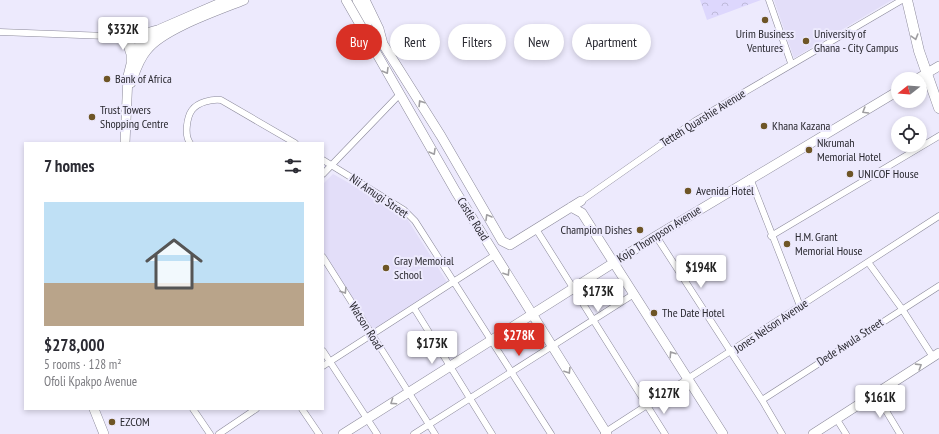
<!DOCTYPE html>
<meta charset="utf-8">
<style>
:root{--surface:#fff;--page:#f2f2f3;--text:#2b2b33;--muted:#7c7c81;--line:#e1e1e2;--accent:#d93025}
body{margin:0;font-family:"PT Sans Narrow",sans-serif;background:var(--page);color:var(--text);height:100vh;display:flex;flex-direction:column;font-size:15px;white-space:nowrap}
*{box-sizing:border-box;margin:0}
p{font-size:13px;color:var(--muted)}
.icon{flex:none;width:22px;height:22px;fill:none;stroke:currentColor;stroke-width:2;stroke-linecap:round;stroke-linejoin:round}
.map{position:relative;flex:1;overflow:hidden}
.drawer{position:absolute;left:24px;top:142px;width:300px;height:268px;display:flex;flex-direction:column;background:var(--surface);border-radius:0px;box-shadow:0 2px 6px #0003}
.drawer>*{flex:none}
.guide{position:absolute;left:336px;top:24px;width:380px;height:36px;display:flex;gap:8px}
.needle{width:26px;rotate:253deg}
.tools{position:absolute;left:891px;top:72px;display:grid;gap:8px}
.tools a{display:grid;place-items:center;width:36px;height:36px;border-radius:50%;background:var(--surface);box-shadow:0 2px 6px #0003;font-size:20px}
.price{position:absolute;translate:-50% -34px;padding:0 9px;border-radius:4px;background:#fff;color:#222;font-size:13px;line-height:26px;filter:drop-shadow(0 1px 2px #0008)}
.price::after{content:'';position:absolute;left:50%;top:24px;width:12px;height:9px;margin-left:-6px;background:inherit;clip-path:polygon(0 0,100% 0,50% 100%)}
.price.current{background:var(--accent);color:#fff}
ul{padding:0;list-style:none}
li{display:grid;align-content:center;gap:8px;height:212px;padding:0 20px}
li+li{border-top:1px solid var(--line)}
li span{display:grid;place-items:center;height:124px;border-radius:0px;color:#555}
li>.icon{margin-inline-start:auto}
span .icon{width:72px;height:72px;fill:#fffc;stroke-width:1}
li b{font-size:17px}
h2{display:flex;justify-content:space-between;align-items:center;height:48px;padding:0 20px;font-size:17px}
.chip{padding:0 14px;border-radius:18px;background:var(--surface);box-shadow:0 2px 6px #0003;font-size:14px;line-height:36px}
.chip.current{background:var(--accent);color:#fff}
.map>svg:first-child{display:block}
</style>
<div class="map">
<svg width="939" height="434" viewBox="0 0 939 434">
<defs>
<pattern id="forest-crowns" width="20" height="18" patternUnits="userSpaceOnUse"><rect width="20" height="18" fill="#ddd7fd"/><path d="M2 6a3 3 0 1 1 6 0M12 15a3 3 0 1 1 6 0" fill="none" stroke="#beb9d9"/></pattern>
</defs>
<rect width="100%" height="100%" fill="#edeafd"/>
<path fill="#e3def9" d="M774,0H892L794,58Z
M333,174L404,214L449,285L372,332L323,251V184Z"/>
<path fill="url(#forest-crowns)" d="M700,0H761L707,20Z"/>
<g fill="none" stroke-linecap="round" stroke-linejoin="round">
<g stroke="#8b899a" stroke-width="7">
<path id="street" d="M769,0L791,63
M0,32L107,36L127,42L141,51
M114,35L132,37L145,48
M190,143C184,135 187,117 192,110C198,102 212,99 221,100L295,143
M323,160L404,210L415,221L551,434
M323,174L400,94
M750,178L800,306
M581,201L695,121L902,0
M536,229L665,434
M656,236L762,400L782,434
M771,236L939,136
M323,257L435,434
M868,262L902,309L933,357
M414,308L492,434
M323,351L377,434
M323,366L495,255
M876,394L900,434
M762,400L939,286
M193,409L210,434
M302,409L319,434
M836,418L846,434
M604,433L939,216
M219,434L256,409
M414,434L634,294"/>
</g>
<g stroke="#8b899a" stroke-width="10">
<path id="secondary" d="M346,0L456,192L607,434
M357,0L369,21
M365,0L379,29L383,44L441,136L502,241L510,245L581,201
M132,37L157,30
M127,42L131,54V62
M917,79L939,66
M131,83C135,72 139,59 147,50C163,29 219,10 244,0
M125,143L128,76L131,64L139,49L160,29L227,0
M571,207L582,213L723,434
M94,409L104,434
M343,434L656,236L898,91
M813,434L939,353"/>
</g>
<g stroke="#8b899a" stroke-width="11">
<path id="primary" d="M907,0L919,51L939,108"/>
</g>
<use href="#street" stroke="#fff" stroke-width="6"/>
<use href="#secondary" stroke="#fff" stroke-width="9"/>
<use href="#primary" stroke="#fff" stroke-width="10"/>
</g>
<defs><path id="oneway-chevron" d="M-2-3.5L2.5 0L-2 3.5" fill="none" stroke-width="1.6" stroke-linecap="round" stroke-linejoin="round"/></defs>
<g stroke="#9f9ea1">
<use href="#oneway-chevron" transform="translate(915 37) rotate(74)"/>
<use href="#oneway-chevron" transform="translate(386 71) rotate(59)"/>
<use href="#oneway-chevron" transform="translate(421 103) rotate(-122)"/>
<use href="#oneway-chevron" transform="translate(865 111) rotate(149)"/>
<use href="#oneway-chevron" transform="translate(433 152) rotate(60)"/>
<use href="#oneway-chevron" transform="translate(488 217) rotate(-120)"/>
<use href="#oneway-chevron" transform="translate(507 273) rotate(58)"/>
<use href="#oneway-chevron" transform="translate(344 291) rotate(58)"/>
<use href="#oneway-chevron" transform="translate(672 354) rotate(-123)"/>
<use href="#oneway-chevron" transform="translate(919 366) rotate(-32)"/>
<use href="#oneway-chevron" transform="translate(568 371) rotate(58)"/>
<use href="#oneway-chevron" transform="translate(393 402) rotate(146)"/>
</g>
<g fill="#6e5526" stroke="#edeafd" stroke-width="1.5">
<circle cx="765" cy="20" r="4"/>
<circle cx="806" cy="41" r="4"/>
<circle cx="107" cy="79" r="4"/>
<circle cx="92" cy="117" r="4"/>
<circle cx="764" cy="126" r="4"/>
<circle cx="809" cy="150" r="4"/>
<circle cx="850" cy="174" r="4"/>
<circle cx="688" cy="191" r="4"/>
<circle cx="640" cy="230" r="4"/>
<circle cx="787" cy="244" r="4"/>
<circle cx="386" cy="268" r="4"/>
<circle cx="654" cy="313" r="4"/>
<circle cx="112" cy="422" r="4"/>
</g>
<g text-anchor="middle" stroke-width="4" stroke-linejoin="round" paint-order="stroke">
<g font-size="12" fill="#29282f" stroke="#edeafd" text-anchor="start">
<text x="765" y="38" text-anchor="middle">Urim Business<tspan x="765" dy="14">Ventures</tspan></text>
<text x="814" y="38">University of<tspan x="814" dy="14">Ghana - City Campus</tspan></text>
<text x="115" y="83">Bank of Africa</text>
<text x="100" y="114">Trust Towers<tspan x="100" dy="14">Shopping Centre</tspan></text>
<text x="772" y="130">Khana Kazana</text>
<text x="817" y="147">Nkrumah<tspan x="817" dy="14">Memorial Hotel</tspan></text>
<text x="858" y="178">UNICOF House</text>
<text x="696" y="195">Avenida Hotel</text>
<text x="632" y="234" text-anchor="end">Champion Dishes</text>
<text x="795" y="241">H.M. Grant<tspan x="795" dy="14">Memorial House</tspan></text>
<text x="394" y="265">Gray Memorial<tspan x="394" dy="14">School</tspan></text>
<text x="662" y="317">The Date Hotel</text>
<text x="120" y="426">EZCOM</text>
</g>
<g font-size="12" fill="#29282f" stroke="#edeafd">
<text transform="translate(703 118) rotate(-32)" y="4">Tetteh Quarshie Avenue</text>
<text transform="translate(379 196) rotate(34)" y="4">Nii Amugi Street</text>
<text transform="translate(473 219) rotate(58)" y="4">Castle Road</text>
<text transform="translate(659 234) rotate(-32)" y="4">Kojo Thompson Avenue</text>
<text transform="translate(366 326) rotate(58)" y="4">Watson Road</text>
<text transform="translate(771 326) rotate(-34)" y="4">Jones Nelson Avenue</text>
<text transform="translate(850 342) rotate(-33)" y="4">Dede Awula Street</text>
</g>
</g>
</svg>
<div class="tools">
<a><svg class="needle" viewBox="-14 -14 28 28"><path d="M0-13l5 13h-10z" fill="#e53935"/><path d="M0 13l5-13h-10z" fill="#7c7c81"/></svg></a>
<a><svg class="icon" aria-label="locate" viewBox="0 0 24 24"><circle cx="12" cy="12" r="6"/><path d="M12 2v4M12 18v4M2 12h4M18 12h4"/></svg></a>
</div>
<b class="price" style="left:123px;top:51px">$332K</b>
<b class="price" style="left:701px;top:289px">$194K</b>
<b class="price" style="left:598px;top:313px">$173K</b>
<b class="price current" style="left:519px;top:357px">$278K</b>
<b class="price" style="left:432px;top:365px">$173K</b>
<b class="price" style="left:664px;top:415px">$127K</b>
<b class="price" style="left:880px;top:419px">$161K</b>
<div class="guide">
<a class="chip current">Buy</a>
<a class="chip">Rent</a>
<a class="chip">Filters</a>
<a class="chip">New</a>
<a class="chip">Apartment</a>
</div>
<section class="drawer">
<h2>7 homes<svg class="icon" aria-label="filters" viewBox="0 0 24 24"><path d="M4 7h16M4 17h16"/><circle cx="9" cy="7" r="2"/><circle cx="15" cy="17" r="2"/></svg></h2>
<ul>
<li><span style="background:linear-gradient(#bfe0f5 65%,#b9a48a 0)"><svg class="icon" aria-label="home" viewBox="0 0 24 24"><path d="M3 11l9-7 9 7M6 9v11h12V9"/></svg></span><div><b>$278,000</b><p>5 rooms · 128 m²</p><p>Ofoli Kpakpo Avenue</p></div></li>
</ul>
</section>
</div>
